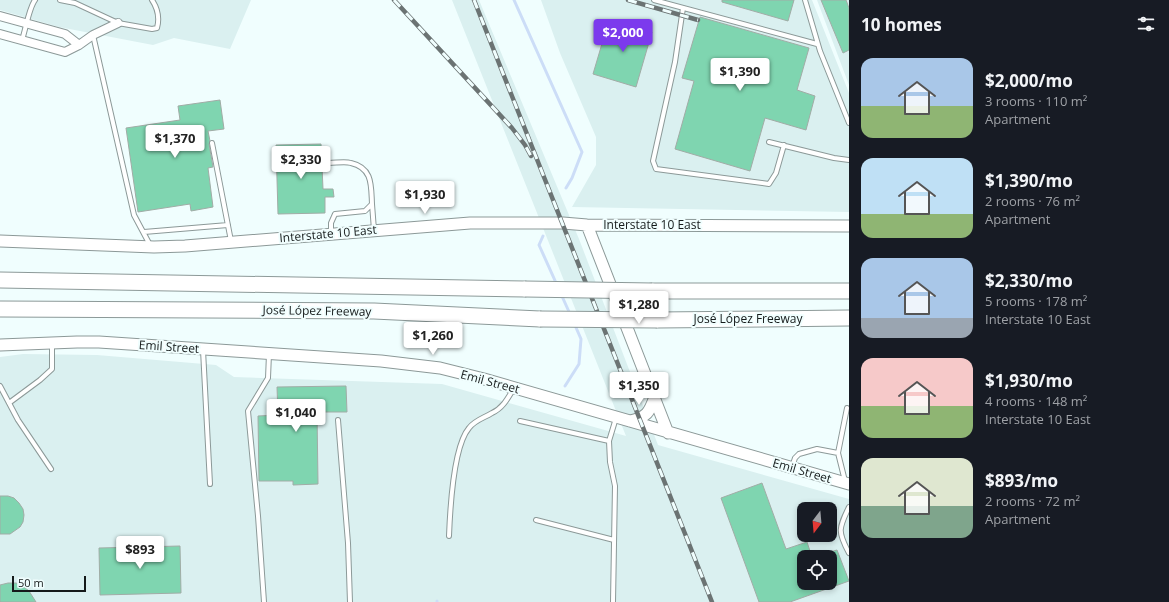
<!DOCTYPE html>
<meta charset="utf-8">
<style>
:root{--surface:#171b24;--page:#20242c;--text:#f1f3f6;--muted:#9ea1a6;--accent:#7c3aed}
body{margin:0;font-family:"Open Sans",sans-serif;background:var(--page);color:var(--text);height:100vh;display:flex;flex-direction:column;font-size:15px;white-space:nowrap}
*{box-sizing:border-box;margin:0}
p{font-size:13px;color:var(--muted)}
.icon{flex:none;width:22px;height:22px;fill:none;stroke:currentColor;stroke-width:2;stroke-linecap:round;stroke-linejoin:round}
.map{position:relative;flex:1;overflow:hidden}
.details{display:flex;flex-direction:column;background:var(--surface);width:320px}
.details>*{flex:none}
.needle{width:26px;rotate:196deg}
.controls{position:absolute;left:797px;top:502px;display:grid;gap:8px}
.controls a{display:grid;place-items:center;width:40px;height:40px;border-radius:8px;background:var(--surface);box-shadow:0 2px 6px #0003;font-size:20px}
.scale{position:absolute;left:12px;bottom:10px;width:74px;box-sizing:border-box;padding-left:4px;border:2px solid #151a1a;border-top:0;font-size:11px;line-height:14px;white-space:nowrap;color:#151a1a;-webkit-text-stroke:3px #f0fefe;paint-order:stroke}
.price{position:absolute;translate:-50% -34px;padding:0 9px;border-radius:4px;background:#fff;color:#222;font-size:13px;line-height:26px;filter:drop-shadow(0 1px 2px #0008)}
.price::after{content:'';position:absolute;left:50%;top:24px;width:12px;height:9px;margin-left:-6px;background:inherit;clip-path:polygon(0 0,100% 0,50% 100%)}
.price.current{background:var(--accent);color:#fff}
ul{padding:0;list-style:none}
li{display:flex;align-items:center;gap:12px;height:100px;padding:0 12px}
li span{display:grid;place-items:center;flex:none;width:112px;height:80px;border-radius:12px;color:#555}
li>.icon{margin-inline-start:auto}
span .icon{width:48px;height:48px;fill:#fffc;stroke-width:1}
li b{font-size:17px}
h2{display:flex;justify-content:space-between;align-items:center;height:48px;padding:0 12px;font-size:17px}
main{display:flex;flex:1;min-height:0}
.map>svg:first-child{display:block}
</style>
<main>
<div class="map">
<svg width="849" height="602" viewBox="0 0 849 602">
<rect width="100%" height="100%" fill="#f0fefe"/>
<path fill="#daf0f0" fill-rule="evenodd" d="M0,0H251L230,49L174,38L153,45L59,27L0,10Z
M452,0H479L579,239L658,445L849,499V602H0V357L23,354L97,355L216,365L234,377L442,384L626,436ZM804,509H830V535H804ZM804,557H830V583H804Z
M541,0H812L849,93V212L572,207L596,165V137L560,53Z
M817,0H849V85Z"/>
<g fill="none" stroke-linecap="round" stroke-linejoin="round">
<path stroke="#ccddf7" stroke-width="3" d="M514,0L582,152L572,178L566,188
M543,236L539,245L557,285
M561,294L570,314
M565,386L579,364L581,339L574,323
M437,602V601"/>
</g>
<path fill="#7fd5b0" stroke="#a1aca6" d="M722,0H794L788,21L722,2Z
M821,0H846L849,8V50L843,53Z
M700,17L809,48L797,90L815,96L806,130L765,118L750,171L675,149L694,81L682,78Z
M609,20L652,32L636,87L593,74Z
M220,100L224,129L208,131L210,141L209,144L213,167L208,168L213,207L191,211L190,204L138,212L126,128L180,120L178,106Z
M321,144L323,189H333L334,197H325V213L278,214L276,145Z
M346,386L347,412H317L318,484L293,485V481H259L258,416L278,415L277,387Z
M762,483L786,549L807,542L812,557H804V583H830V552L837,550L849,581L790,602H759L721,498Z
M0,496H8L14,498L19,503L23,509L24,515L23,522L20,527L10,534H0Z
M180,546L181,593L100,595L99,548Z
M8,583H16L23,586L29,591L36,602H0V585Z"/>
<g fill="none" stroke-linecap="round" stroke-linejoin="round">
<g stroke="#8c9998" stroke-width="6">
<path id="service" d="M60,0L75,3L118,23L152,29L157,28C160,17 158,9 152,0
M654,0L817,44
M805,0L820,51L849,123
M683,8L675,62L653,161L656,169L769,184L776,173L784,145
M93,35L134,215L150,245
M22,40C26,28 29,8 35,0
M769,142L834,158L849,160
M212,143L231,241
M329,163C336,163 345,161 351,163C373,168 371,186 372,204L365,211L335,214L331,223V234
M372,204L374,230
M144,232L228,225
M203,350L210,484
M0,386L18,420L51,469
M9,403L40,380L52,369V344
M338,420L348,543L350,602
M520,421L609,441
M792,467L795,458L799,454L817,449L838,453
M845,481L838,453L847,408
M849,507C839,528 837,531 849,553
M536,520L614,540
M449,536C450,511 453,447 469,428C475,420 484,418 492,413C503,408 508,398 514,388
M264,602L258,516L248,411L268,378L269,354
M613,602L615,486L610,462L609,441L616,418"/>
</g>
<g stroke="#8c9998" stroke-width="10">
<path id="minor" d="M0,16L65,34L79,45
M0,34L65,52L79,45L93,35L118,23"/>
</g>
<g stroke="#8c9998" stroke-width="13">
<path id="secondary" d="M587,225L668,433
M0,241L154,247L185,246L470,223H563L587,225L849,226
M0,345L77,342H99L381,361L440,368L484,379L849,484
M630,421C647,417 649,413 655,397"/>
</g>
<g stroke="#8c9998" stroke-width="17">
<path id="motorway" d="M0,280L525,289
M652,291H849
M0,309L374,311L540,319
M657,320L849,318"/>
</g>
<use href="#service" stroke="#fff" stroke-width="4"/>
<use href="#minor" stroke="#fff" stroke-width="8"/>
<use href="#secondary" stroke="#fff" stroke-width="11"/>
<use href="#motorway" stroke="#fff" stroke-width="15"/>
<g stroke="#6b7373" stroke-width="4.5">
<path id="rail" d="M394,0L512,128L525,145L531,156
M474,0L712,602
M628,0L698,20"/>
</g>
<use href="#rail" stroke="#f0fefe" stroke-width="3" stroke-dasharray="9" stroke-linecap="butt"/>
<g stroke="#8c9998" stroke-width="17" stroke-linecap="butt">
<path id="motorway-bridge" d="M525,289L652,291
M540,319L657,320"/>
</g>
<use href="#motorway-bridge" stroke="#fff" stroke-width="15"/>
</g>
<g text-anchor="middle" stroke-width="4" stroke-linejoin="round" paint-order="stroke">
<g font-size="12" fill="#151a1a" stroke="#f0fefe">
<text x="652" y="229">Interstate 10 East</text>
<text transform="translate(328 234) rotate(-5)" y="4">Interstate 10 East</text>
<text transform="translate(317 311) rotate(1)" y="4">José López Freeway</text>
<text x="748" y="323">José López Freeway</text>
<text transform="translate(169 347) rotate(4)" y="4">Emil Street</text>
<text transform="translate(490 382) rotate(15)" y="4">Emil Street</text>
<text transform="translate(802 471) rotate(16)" y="4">Emil Street</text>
</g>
</g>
</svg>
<div class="controls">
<a><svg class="needle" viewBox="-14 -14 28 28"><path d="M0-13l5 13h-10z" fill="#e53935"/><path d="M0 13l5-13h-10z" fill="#9ea1a6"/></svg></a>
<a><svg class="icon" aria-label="locate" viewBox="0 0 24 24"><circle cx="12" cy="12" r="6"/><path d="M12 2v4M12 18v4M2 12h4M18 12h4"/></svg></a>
</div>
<div class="scale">50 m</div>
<b class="price current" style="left:623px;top:53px">$2,000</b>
<b class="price" style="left:740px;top:92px">$1,390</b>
<b class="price" style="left:175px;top:159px">$1,370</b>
<b class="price" style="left:301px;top:180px">$2,330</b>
<b class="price" style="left:425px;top:215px">$1,930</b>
<b class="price" style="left:639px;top:325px">$1,280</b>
<b class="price" style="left:433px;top:356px">$1,260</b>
<b class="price" style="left:639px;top:406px">$1,350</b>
<b class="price" style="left:296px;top:433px">$1,040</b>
<b class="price" style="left:140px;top:570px">$893</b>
</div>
<section class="details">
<h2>10 homes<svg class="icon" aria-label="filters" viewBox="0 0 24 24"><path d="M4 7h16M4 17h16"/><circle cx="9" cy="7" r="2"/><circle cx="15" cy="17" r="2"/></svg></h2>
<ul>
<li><span style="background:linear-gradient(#a9c7e8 60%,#8fb573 0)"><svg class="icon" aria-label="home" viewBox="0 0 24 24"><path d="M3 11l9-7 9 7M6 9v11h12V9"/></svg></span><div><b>$2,000/mo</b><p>3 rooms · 110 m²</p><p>Apartment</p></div></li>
<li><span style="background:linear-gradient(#bfe0f5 70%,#8fb573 0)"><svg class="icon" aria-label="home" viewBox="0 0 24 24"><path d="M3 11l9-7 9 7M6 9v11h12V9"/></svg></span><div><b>$1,390/mo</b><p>2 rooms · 76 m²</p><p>Apartment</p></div></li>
<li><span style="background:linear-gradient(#a9c7e8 75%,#9aa5b1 0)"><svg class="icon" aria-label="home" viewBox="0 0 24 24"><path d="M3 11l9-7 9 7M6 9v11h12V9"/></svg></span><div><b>$2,330/mo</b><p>5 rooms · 178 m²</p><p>Interstate 10 East</p></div></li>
<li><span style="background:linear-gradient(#f6c9c9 60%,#8fb573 0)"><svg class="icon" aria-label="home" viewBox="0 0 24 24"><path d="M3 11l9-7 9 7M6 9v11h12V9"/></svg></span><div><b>$1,930/mo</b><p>4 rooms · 148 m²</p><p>Interstate 10 East</p></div></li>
<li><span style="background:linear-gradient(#dfe7d0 60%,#7fa58c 0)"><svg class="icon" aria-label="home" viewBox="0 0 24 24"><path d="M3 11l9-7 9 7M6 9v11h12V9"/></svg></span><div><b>$893/mo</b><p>2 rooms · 72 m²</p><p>Apartment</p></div></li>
</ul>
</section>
</main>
